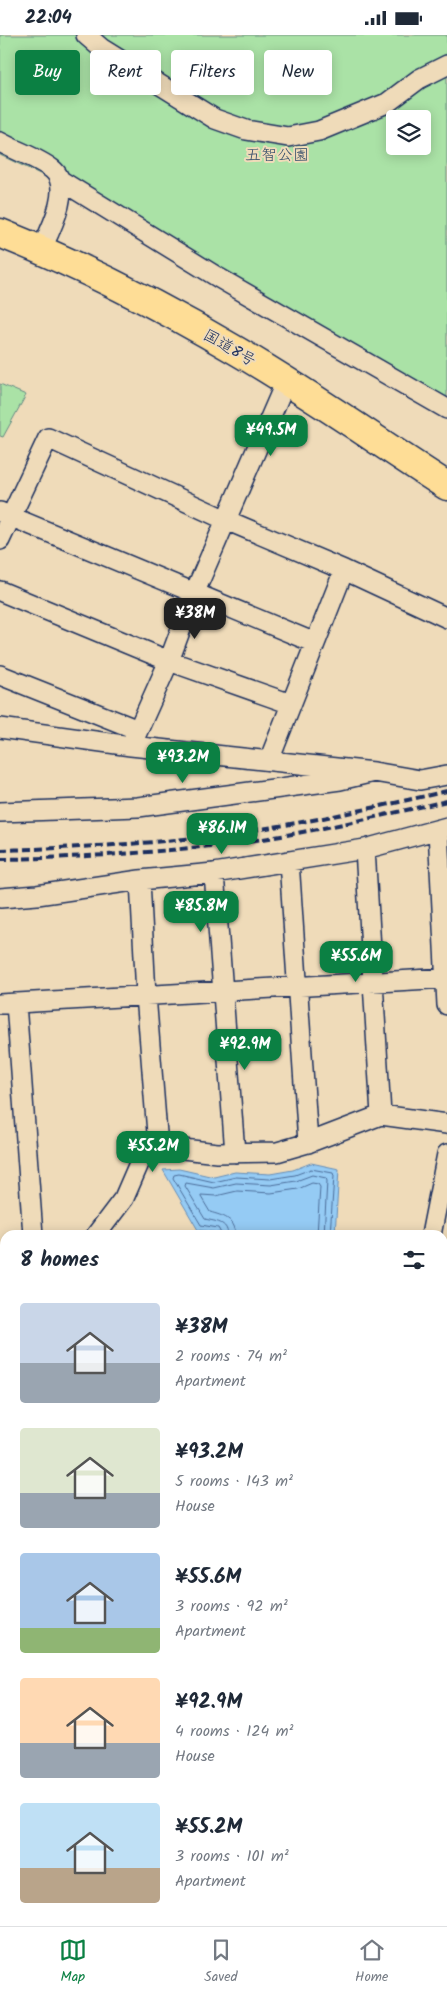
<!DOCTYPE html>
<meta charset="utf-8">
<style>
:root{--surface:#fff;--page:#f2f2f3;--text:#1f2937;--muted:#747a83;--line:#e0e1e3;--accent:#0b8043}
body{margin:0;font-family:Kalam,"Klee One",sans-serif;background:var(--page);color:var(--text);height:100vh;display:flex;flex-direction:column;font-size:19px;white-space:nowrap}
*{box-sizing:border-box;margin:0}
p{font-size:16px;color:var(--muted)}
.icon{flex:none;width:28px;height:28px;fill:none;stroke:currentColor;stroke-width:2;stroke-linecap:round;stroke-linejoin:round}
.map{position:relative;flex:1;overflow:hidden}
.drawer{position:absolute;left:0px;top:1195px;width:448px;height:696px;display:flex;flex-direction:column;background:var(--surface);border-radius:15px 15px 0 0;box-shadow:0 2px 12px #0003}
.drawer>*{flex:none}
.hud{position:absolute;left:15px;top:15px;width:418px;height:45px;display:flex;gap:10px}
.buttons{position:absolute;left:386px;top:75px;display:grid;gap:10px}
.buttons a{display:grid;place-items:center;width:45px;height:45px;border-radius:5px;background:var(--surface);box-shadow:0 2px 12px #0003;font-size:25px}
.price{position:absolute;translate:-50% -42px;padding:0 11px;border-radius:10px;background:var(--accent);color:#fff;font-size:16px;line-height:32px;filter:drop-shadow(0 1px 2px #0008)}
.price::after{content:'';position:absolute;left:50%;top:30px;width:15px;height:11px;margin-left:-8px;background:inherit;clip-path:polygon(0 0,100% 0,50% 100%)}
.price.current{background:#222;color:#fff}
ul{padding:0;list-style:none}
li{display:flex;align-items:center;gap:15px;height:125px;padding:0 20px}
li span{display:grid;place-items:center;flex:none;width:140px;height:100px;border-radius:5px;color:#555}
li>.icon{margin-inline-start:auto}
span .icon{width:60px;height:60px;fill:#fffc;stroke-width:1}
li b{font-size:21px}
h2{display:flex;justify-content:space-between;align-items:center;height:60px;padding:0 20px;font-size:21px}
.chip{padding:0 18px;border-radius:5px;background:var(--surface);box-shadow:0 2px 12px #0003;font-size:18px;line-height:45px}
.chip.current{background:var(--accent);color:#fff}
.status{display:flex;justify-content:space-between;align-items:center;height:35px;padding:0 25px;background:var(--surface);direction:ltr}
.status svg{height:14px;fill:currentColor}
.tabs{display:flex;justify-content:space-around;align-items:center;height:70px;border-top:1px solid var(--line);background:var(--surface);font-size:14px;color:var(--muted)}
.tabs a{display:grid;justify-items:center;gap:2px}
.tabs .current{color:var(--accent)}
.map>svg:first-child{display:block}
</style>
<div class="status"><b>22:04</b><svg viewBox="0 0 49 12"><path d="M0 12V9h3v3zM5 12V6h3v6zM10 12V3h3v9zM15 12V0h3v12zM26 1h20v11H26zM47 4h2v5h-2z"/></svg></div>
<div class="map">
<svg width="447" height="1891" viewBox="0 0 447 1891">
<rect width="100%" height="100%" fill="#efdbb9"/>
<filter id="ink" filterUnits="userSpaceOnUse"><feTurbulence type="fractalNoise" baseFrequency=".02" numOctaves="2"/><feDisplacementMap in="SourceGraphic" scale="10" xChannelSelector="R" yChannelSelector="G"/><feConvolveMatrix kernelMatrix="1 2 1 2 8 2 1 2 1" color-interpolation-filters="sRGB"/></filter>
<g filter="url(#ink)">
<path fill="#aae2a6" stroke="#628882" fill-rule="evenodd" d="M0,0H447V371L348,318L40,139L0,120ZM395,84H422V111H395Z
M0,349L26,360L3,402L0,401Z
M447,1839V1891H412L415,1886H442L443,1846Z"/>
<path fill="#95cbf4" stroke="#648db8" d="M311,1128L339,1134L335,1200H233L198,1195L163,1135L179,1134L214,1142L235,1137L270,1139L293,1135Z"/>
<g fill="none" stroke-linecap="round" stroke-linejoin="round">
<path stroke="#4c6d9a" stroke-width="1" d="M222,1200L218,1193L201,1190L173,1143L174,1140L179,1139L214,1147L236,1142L270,1144L295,1140L311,1134L333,1138L334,1141L330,1200
M228,1200C227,1186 216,1187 205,1184L185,1151L186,1148L214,1153L236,1148L271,1150L296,1146L312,1140L326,1143L327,1146L324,1200
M236,1200C235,1183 223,1181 210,1177L201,1162V1160L216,1161L237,1156L271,1158L298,1154L312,1148L318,1149L320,1152L317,1200"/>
<path stroke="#648db8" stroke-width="4.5" d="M0,1829L5,1833
M442,1836L447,1830
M37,1886V1891
M234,1891L238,1886
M406,1891L409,1886"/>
<g stroke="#1b2f5e" stroke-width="22">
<path id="minor" d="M86,0L101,13L215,84L246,95L288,102L319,96L387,68L419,44L447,30
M0,107C16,116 38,123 52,134C74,151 50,196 41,215
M60,145L219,243L447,374
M0,477L315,608
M0,505L48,403L226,485L344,535L447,583
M0,556L169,626L291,669
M0,640L138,695
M0,693L131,711L374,737L340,745L138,772L0,777
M131,711L169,626L194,559L286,346
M272,718L344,535
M374,737L420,745L447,740
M438,795L447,970
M365,814L381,1080
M289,826L308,1108
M214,838L235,1118
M140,845L146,960L158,1111
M0,863L37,860L140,845L214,838L365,814L447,792
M16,968L33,1200
M0,969L447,943
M96,1200L124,1163L144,1117L149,1113L158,1111L217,1118L277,1117L308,1108L381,1080L447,1089
M431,1200L447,1119
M0,1229H5
M0,1330L5,1334
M442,1350L447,1351
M0,1450L5,1443
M442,1516L447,1498
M0,1578L5,1582
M0,1608L5,1602
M442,1648L447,1651
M0,1765L5,1758
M442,1773L447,1776
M0,1815L5,1819
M442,1815L447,1810
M10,1886L16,1891
M111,1886L118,1891
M269,1886L275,1891
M246,1891L249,1886
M382,1891L386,1886"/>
</g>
<g stroke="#1b2f5e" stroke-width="31">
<path id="highway" d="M0,198C82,231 161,271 237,316C309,358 377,406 447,451"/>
</g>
<use href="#minor" stroke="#efdbb9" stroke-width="19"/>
<use href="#highway" stroke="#fedd96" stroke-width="28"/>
<path stroke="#1b2f5e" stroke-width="4" stroke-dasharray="8 4" stroke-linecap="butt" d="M0,815C76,813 152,809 227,799C301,789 374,773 447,756
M0,824C76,823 152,818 227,809C301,800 374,782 447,766"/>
</g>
</g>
<g text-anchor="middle" stroke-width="4" stroke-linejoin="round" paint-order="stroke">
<g font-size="16" fill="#304a69" stroke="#efdbb9">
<text x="277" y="125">五智公園</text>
</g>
<g font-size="16" fill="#1b2f5e" stroke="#efdbb9">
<text transform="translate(230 312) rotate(30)" y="6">国道8号</text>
</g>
</g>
</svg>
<div class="buttons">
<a><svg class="icon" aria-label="layers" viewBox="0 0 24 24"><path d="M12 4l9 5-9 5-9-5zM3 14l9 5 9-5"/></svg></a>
</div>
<b class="price" style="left:271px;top:422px">¥49.5M</b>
<b class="price current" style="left:195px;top:605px">¥38M</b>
<b class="price" style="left:183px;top:749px">¥93.2M</b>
<b class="price" style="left:222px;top:820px">¥86.1M</b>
<b class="price" style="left:201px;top:898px">¥85.8M</b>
<b class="price" style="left:356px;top:948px">¥55.6M</b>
<b class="price" style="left:245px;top:1036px">¥92.9M</b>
<b class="price" style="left:153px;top:1138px">¥55.2M</b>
<div class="hud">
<a class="chip current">Buy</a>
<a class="chip">Rent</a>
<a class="chip">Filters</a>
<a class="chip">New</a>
</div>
<section class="drawer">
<h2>8 homes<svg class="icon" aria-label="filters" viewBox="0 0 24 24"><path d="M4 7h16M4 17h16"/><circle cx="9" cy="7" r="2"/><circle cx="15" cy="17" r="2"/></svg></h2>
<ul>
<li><span style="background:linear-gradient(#c9d6e8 60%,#9aa5b1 0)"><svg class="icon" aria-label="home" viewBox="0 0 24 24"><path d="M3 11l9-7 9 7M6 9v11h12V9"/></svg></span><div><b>¥38M</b><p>2 rooms · 74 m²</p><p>Apartment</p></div></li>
<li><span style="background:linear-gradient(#dfe7d0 65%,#9aa5b1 0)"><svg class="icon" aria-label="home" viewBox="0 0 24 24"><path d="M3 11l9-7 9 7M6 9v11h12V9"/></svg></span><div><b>¥93.2M</b><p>5 rooms · 143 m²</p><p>House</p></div></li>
<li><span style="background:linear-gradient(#a9c7e8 75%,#8fb573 0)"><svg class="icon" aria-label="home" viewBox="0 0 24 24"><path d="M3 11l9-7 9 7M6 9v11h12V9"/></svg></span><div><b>¥55.6M</b><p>3 rooms · 92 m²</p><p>Apartment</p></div></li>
<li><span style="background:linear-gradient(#ffd9b3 65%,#9aa5b1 0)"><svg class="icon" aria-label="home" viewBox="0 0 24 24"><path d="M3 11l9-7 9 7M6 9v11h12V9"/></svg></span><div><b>¥92.9M</b><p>4 rooms · 124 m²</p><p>House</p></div></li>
<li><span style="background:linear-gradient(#bfe0f5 65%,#b9a48a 0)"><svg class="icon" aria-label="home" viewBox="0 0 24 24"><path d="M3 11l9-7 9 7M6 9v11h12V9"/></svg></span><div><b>¥55.2M</b><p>3 rooms · 101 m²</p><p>Apartment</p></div></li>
</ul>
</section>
</div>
<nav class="tabs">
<a class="current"><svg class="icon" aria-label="map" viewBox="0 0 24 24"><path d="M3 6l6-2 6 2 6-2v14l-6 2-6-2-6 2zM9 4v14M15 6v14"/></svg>Map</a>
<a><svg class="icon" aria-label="saved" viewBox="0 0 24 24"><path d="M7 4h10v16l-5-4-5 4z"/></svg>Saved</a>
<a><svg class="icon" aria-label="home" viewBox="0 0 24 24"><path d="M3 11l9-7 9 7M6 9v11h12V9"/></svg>Home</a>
</nav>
